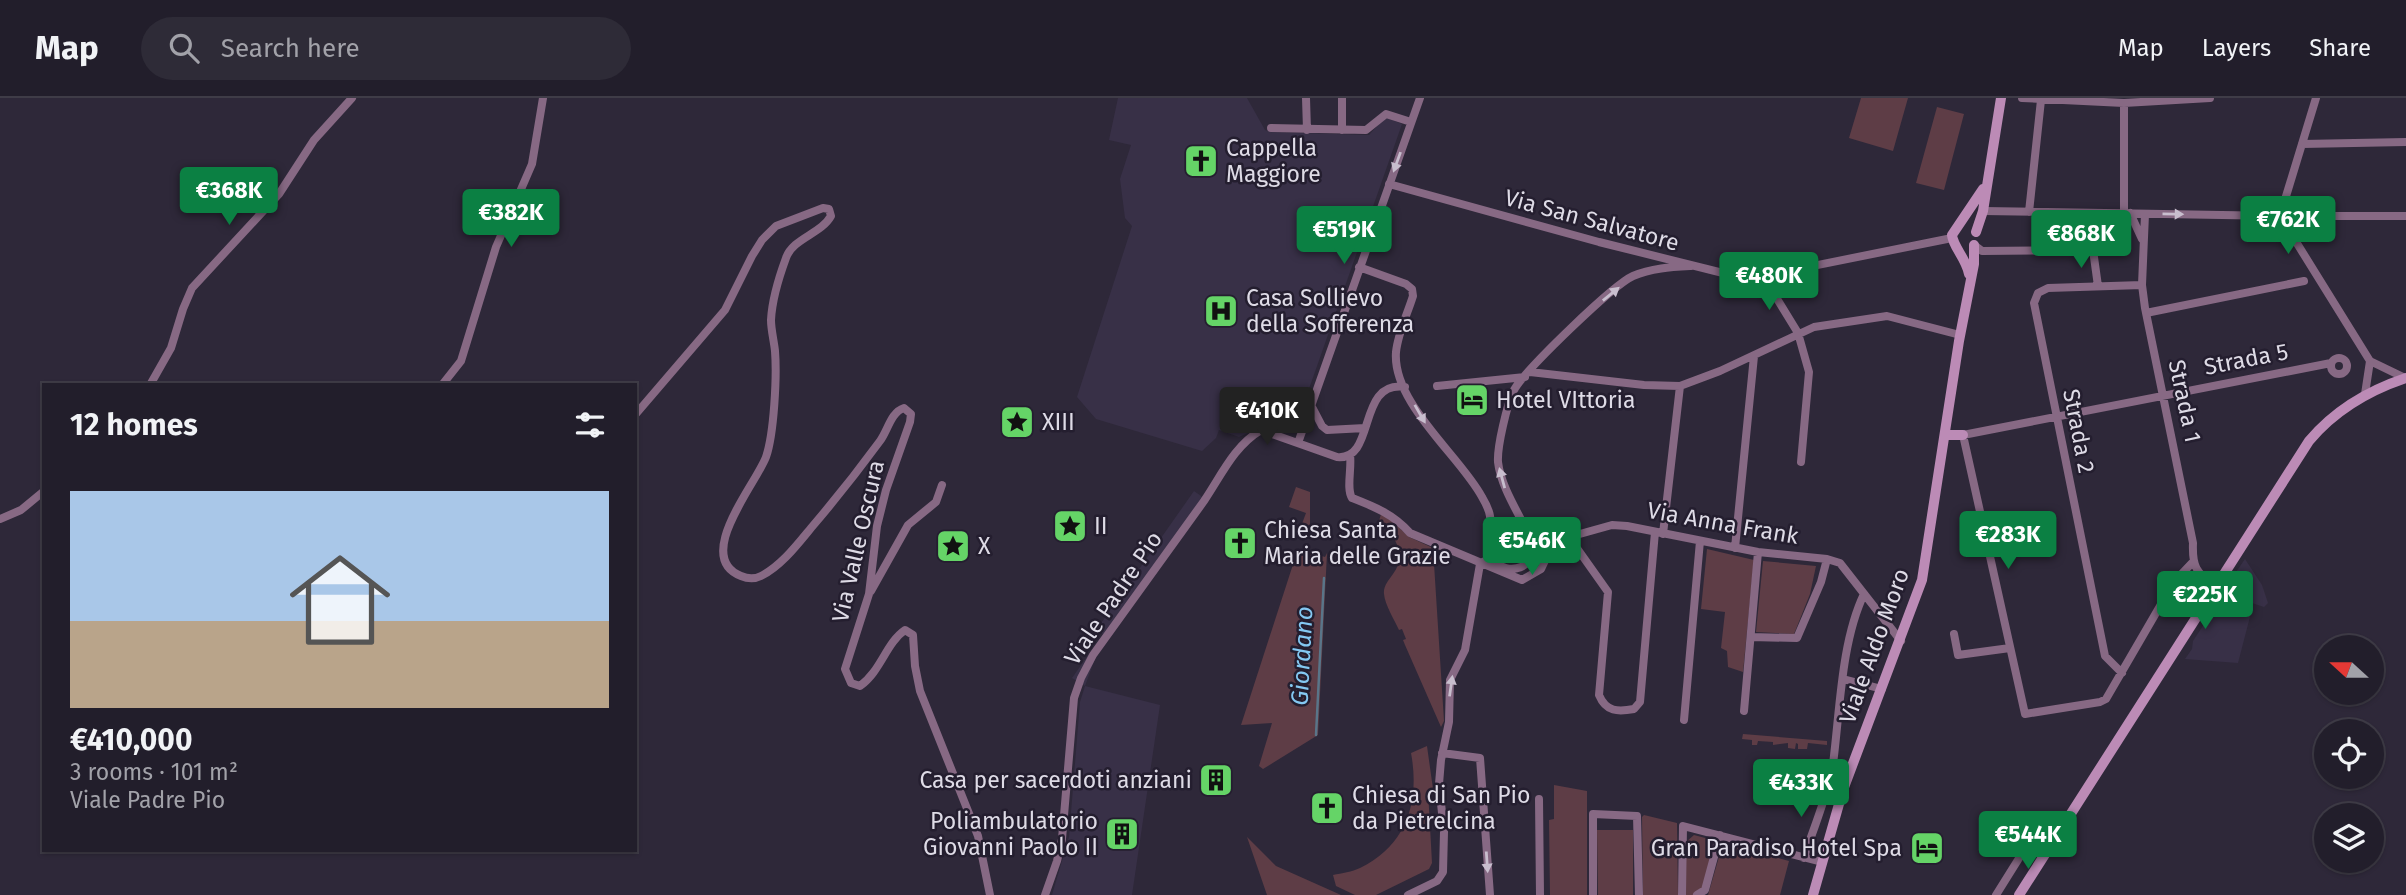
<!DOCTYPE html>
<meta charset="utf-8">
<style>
:root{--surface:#221e2b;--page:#2e2b37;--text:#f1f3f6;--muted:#a2a2a9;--line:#3f3c47;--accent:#0b8043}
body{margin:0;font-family:"Fira Sans",sans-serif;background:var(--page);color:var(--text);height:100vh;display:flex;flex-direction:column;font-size:26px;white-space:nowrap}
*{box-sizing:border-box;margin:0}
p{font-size:23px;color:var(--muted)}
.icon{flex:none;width:38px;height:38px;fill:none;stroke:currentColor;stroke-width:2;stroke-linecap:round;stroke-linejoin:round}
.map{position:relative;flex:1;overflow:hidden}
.panel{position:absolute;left:42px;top:285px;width:595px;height:469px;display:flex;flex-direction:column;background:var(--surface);border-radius:0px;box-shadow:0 2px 5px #0004,0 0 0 2px var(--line)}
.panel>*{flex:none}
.needle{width:46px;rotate:291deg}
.tools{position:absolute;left:2314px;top:537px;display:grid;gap:14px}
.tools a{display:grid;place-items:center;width:70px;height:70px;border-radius:50%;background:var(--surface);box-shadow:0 2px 5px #0004,0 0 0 2px var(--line);font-size:35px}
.price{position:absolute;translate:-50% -60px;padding:0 16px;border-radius:7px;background:var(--accent);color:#fff;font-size:23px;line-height:46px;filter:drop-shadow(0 2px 4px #0008)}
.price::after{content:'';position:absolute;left:50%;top:42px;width:21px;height:16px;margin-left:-10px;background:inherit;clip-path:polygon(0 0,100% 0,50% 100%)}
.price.current{background:#222;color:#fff}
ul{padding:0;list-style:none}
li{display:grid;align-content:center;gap:14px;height:371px;padding:0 28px}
li span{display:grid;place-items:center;height:217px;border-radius:0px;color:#555}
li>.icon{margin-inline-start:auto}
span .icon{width:126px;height:126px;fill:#fffc;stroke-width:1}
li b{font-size:30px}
h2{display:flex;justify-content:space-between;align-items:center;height:84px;padding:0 28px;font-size:30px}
header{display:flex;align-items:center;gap:42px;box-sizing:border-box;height:98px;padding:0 35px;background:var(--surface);border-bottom:2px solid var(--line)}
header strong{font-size:33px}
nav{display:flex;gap:38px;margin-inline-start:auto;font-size:24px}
.search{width:490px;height:63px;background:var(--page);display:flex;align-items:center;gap:18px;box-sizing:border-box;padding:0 24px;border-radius:38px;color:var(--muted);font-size:26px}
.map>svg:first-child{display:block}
</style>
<header>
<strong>Map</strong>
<div class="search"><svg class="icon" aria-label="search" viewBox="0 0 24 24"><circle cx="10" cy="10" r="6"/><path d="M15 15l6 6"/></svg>Search here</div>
<nav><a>Map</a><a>Layers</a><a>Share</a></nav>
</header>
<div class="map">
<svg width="2406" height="797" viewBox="0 0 2406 797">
<rect width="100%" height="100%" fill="#2e2839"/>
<path fill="#383047" d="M1118,0H1247L1265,32L1270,34L1369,37L1385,19L1402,26L1297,325L1289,334L1266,327L1239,339L1219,332L1216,340L1202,353L1096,321L1077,299L1132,128L1125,120L1120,81L1131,47L1109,42Z
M1194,393L1201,398L1205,405L1096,558L1085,588L1160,607L1132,797H1052L1069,739L1080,604L1085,588L1072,580L1103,536L1097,531Z
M2245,461L2262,487L2268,505L2264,509L2249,504L2216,503Z
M2242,509L2252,511L2238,565L2185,561L2192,551L2193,543L2212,514Z"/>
<path fill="#5e3d46" d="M1861,0H1908L1893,53L1849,40Z
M1937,9L1964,16L1944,92L1916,85Z
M1296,389L1310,394V434L1300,431L1306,415L1289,409Z
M1381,416L1394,425L1409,439L1433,450L1444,623L1441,629L1405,547L1403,542L1406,541L1402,531L1399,532C1394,521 1385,507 1384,496C1383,488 1389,482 1393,476C1408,456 1394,437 1379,423Z
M1298,451L1325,459L1327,455L1318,637L1263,671L1259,668L1272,625L1241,627Z
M1707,451L1754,462L1743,574L1728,569L1727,553L1721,550L1725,514L1701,511Z
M1763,463L1816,468L1810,496L1794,536L1756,534Z
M1743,636L1827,643V647L1808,645L1807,651H1798V646L1796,645L1795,651L1788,650V645L1773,647V644L1758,643L1757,647H1752V642L1742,641Z
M1427,648L1433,691L1428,692L1432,765L1429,771L1376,797H1355L1336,788L1333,777C1342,775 1352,774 1360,770C1407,747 1420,703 1411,655Z
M1554,687L1587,693V797H1550L1549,722L1554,721Z
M1644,717L1677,725L1678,797H1643L1642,719Z
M1597,732H1633V797H1598Z
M1694,737L1709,741L1713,748L1704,789L1695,797H1686V744Z
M1247,739L1276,768L1341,797H1267Z
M1723,745L1789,763L1780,797H1708Z"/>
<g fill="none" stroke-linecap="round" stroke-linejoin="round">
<path stroke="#597589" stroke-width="2.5" d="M1316,637L1324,480"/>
<path stroke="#876984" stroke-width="8" d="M1306,0L1307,32
M1342,0V32
M2022,0L2124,5L2210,0
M2316,0L2280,118L2370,263
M1271,30L1366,32L1386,16L1411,24
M2302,46L2406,44
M1389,86L1599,144L1731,177L1763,178L1952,140
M1983,113L2280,118H2406
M2029,114L2041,2
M2124,115V5
M2130,115L2142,141
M2145,116L2142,187L2145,210L2193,445C2192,469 2196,474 2215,489
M1974,147L1982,153L2093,152L2098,188
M1359,169L1406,186L1412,191L1413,198C1407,217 1398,235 1396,254C1392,305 1461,359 1482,399C1485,404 1489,412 1490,418C1493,435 1484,464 1506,470C1513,472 1521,470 1526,466C1533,461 1534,455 1534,447C1523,422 1501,391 1498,364C1497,349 1507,306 1514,292C1525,272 1613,187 1633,178C1651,170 1672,169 1691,168
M1763,178L1798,235L1809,274L1801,364
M2146,215L2304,183
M2331 268a8 8 0 1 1 16 0a8 8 0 1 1-16 0Z
M2370,263L2405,280
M1530,274L1644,287L1680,288L1720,273L1814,229L1887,218L1960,237
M150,287L171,250L183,211L192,190L279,96L314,42L352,0
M442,287L461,263L496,149L532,66L543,0
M1437,288L1525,279
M2365,296L2370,263
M1311,307L1322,328L1327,332L1365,330
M635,317L725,212L752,158L762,142L776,128L823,110L829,111L831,118C821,136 793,140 786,160C779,179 772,202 771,222C771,232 774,243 775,253C777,279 774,336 766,359C756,386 693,459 741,478C748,481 755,481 761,478C781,468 797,447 811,430C835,402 858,373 880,343C888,332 891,314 904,310L911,316L910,324L886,392L877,428L869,496L845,571L851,585L860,588C881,573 886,545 905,532L913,537L915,568L920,593L978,738L990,797
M1298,345L1420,0
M1350,357C1352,370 1346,391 1352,400C1375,409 1393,416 1410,435L1522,482L1541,471L1551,450L1569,439L1612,427L1627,428L1758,454L1827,461L1840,465L1901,543
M0,421L21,412L44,393
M1663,436L1680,288
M1569,439L1608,494L1599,597C1606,614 1618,614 1634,611L1640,604L1655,434
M1735,450L1754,258
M2192,465L2174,484L2106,601L2100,604L2025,616L1963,337L2331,265
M871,493L908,427L936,404L942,387
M1954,536L1958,557L2010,550
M1751,539L1797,540L1821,484L1827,461
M2122,575L2105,558L2034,205L2038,195L2048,190L2142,187
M1843,581L1882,591
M1744,613L1758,454
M1684,622L1700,443
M1442,655L1480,660L1490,797
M1539,701L1540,797
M1804,760C1813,730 1828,698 1833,666C1840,613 1841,544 1864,496
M1045,797L1057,763L1062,741L1074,600L1081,580L1093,557C1130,505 1167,454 1204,403C1221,378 1234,348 1261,332L1337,359C1377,363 1356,282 1405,289
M1408,797L1437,783L1443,774L1444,734L1439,686L1441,662L1449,624L1450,582L1465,552L1480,466L1493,458
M1593,797V716L1637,718L1639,797
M1682,797L1683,728L1822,764
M1697,797L1705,792L1720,737
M1996,797L2036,733"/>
<path stroke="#bc8bb6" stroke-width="10" d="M1976,134L1983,113L2001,0
M1969,176C1966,160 1953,149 1952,137L1983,91
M1945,337H1963
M1813,797L1843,692L1922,482L1959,243L1974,166V147
M2019,797L2309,343C2335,312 2367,293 2406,280"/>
</g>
<defs><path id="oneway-solid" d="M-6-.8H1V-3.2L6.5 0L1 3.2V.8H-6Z" transform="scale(1.75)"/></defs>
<g fill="#c8bece">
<use href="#oneway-solid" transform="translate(1397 64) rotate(110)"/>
<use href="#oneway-solid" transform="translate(2173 116) rotate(1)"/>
<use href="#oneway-solid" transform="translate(1611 196) rotate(-39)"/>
<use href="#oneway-solid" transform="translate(1420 316) rotate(60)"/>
<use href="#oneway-solid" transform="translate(1502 380) rotate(-105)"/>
<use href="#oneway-solid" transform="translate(1451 588) rotate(-82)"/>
<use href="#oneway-solid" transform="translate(1487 764) rotate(86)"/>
</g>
<defs>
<g id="church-square" transform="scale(1.75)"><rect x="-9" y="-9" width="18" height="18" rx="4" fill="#65d467" stroke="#241e2f"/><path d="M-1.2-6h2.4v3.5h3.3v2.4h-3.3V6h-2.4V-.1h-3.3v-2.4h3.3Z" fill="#111"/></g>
<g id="hospital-square" transform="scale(1.75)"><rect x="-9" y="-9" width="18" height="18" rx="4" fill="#65d467" stroke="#241e2f"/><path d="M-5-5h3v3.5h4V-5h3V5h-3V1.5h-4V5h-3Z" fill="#111"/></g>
<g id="hotel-square" transform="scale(1.75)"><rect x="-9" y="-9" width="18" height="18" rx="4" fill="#65d467" stroke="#241e2f"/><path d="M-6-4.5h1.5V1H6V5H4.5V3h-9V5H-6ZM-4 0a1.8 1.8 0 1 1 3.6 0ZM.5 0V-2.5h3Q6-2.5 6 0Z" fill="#111"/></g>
<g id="sight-square" transform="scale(1.75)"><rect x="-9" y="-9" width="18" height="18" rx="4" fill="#65d467" stroke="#241e2f"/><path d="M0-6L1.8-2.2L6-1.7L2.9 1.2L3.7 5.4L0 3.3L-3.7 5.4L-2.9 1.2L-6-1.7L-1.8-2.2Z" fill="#111"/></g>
<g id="building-square" transform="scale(1.75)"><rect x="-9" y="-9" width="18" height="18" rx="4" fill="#65d467" stroke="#241e2f"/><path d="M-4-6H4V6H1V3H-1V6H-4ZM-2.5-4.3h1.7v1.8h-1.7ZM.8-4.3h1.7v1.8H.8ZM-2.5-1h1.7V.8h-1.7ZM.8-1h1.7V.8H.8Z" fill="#111"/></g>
</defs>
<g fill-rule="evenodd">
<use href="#church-square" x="1201" y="63"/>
<use href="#hospital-square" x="1221" y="213"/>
<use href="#hotel-square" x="1472" y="302"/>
<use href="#sight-square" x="1017" y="324"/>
<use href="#sight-square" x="1070" y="428"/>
<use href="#church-square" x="1240" y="445"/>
<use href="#sight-square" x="953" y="448"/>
<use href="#building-square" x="1216" y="682"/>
<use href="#church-square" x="1327" y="710"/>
<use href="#building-square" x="1122" y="736"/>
<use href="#hotel-square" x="1927" y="750"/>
</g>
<g text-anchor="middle" stroke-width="5" stroke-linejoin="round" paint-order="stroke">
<g font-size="23" fill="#dedbe6" stroke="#241e2f" text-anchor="start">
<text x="1226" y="58">Cappella<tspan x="1226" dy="26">Maggiore</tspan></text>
<text x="1246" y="208">Casa Sollievo<tspan x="1246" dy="26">della Sofferenza</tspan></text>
<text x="1496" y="310">Hotel VIttoria</text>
<text x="1042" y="332">XIII</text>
<text x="1094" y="436">II</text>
<text x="1264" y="440">Chiesa Santa<tspan x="1264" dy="26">Maria delle Grazie</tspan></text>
<text x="978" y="456">X</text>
<text x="1192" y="690" text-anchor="end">Casa per sacerdoti anziani</text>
<text x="1352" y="705">Chiesa di San Pio<tspan x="1352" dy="26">da Pietrelcina</tspan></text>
<text x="1098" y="731" text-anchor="end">Poliambulatorio<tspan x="1098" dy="26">Giovanni Paolo II</tspan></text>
<text x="1902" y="758" text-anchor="end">Gran Paradiso Hotel Spa</text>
</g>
<g font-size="23" fill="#dedbe6" stroke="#241e2f">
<text transform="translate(1592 122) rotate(15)" y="8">Via San Salvatore</text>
<text transform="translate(2246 261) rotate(-11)" y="8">Strada 5</text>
<text transform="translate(2185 303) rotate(78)" y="8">Strada 1</text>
<text transform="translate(2079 333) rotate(79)" y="8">Strada 2</text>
<text transform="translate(1723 425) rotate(10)" y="8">Via Anna Frank</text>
<text transform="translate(858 443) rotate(-77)" y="8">Via Valle Oscura</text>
<text transform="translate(1113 500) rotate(-56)" y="8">Viale Padre Pio</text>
<text transform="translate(1874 548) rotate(-70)" y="8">Viale Aldo Moro</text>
</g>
<g font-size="24" font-style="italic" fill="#84c8f2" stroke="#241e2f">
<text transform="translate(1302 558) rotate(-87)" y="8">Giordano</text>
</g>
</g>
</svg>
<div class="tools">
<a><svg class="needle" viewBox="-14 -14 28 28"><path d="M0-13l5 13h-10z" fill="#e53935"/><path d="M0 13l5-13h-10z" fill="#a2a2a9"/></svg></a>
<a><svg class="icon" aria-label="locate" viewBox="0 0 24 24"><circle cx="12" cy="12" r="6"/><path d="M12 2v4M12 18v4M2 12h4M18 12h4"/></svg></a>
<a><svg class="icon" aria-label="layers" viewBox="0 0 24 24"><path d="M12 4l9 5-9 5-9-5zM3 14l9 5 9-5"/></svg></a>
</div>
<b class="price" style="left:229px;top:129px">€368K</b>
<b class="price" style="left:511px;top:151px">€382K</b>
<b class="price" style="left:2288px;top:158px">€762K</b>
<b class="price" style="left:1344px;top:168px">€519K</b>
<b class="price" style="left:2081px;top:172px">€868K</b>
<b class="price" style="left:1769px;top:214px">€480K</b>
<b class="price current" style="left:1267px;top:349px">€410K</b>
<b class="price" style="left:2008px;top:473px">€283K</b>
<b class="price" style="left:1532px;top:479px">€546K</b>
<b class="price" style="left:2205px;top:533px">€225K</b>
<b class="price" style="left:1801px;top:721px">€433K</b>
<b class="price" style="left:2028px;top:773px">€544K</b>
<section class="panel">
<h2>12 homes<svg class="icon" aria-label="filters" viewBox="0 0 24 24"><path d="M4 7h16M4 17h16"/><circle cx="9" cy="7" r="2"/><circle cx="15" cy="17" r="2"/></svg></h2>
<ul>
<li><span style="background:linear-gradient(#a9c7e8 60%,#b9a48a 0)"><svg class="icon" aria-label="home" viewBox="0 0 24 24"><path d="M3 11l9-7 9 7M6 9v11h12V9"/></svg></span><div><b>€410,000</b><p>3 rooms · 101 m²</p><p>Viale Padre Pio</p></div></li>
</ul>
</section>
</div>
